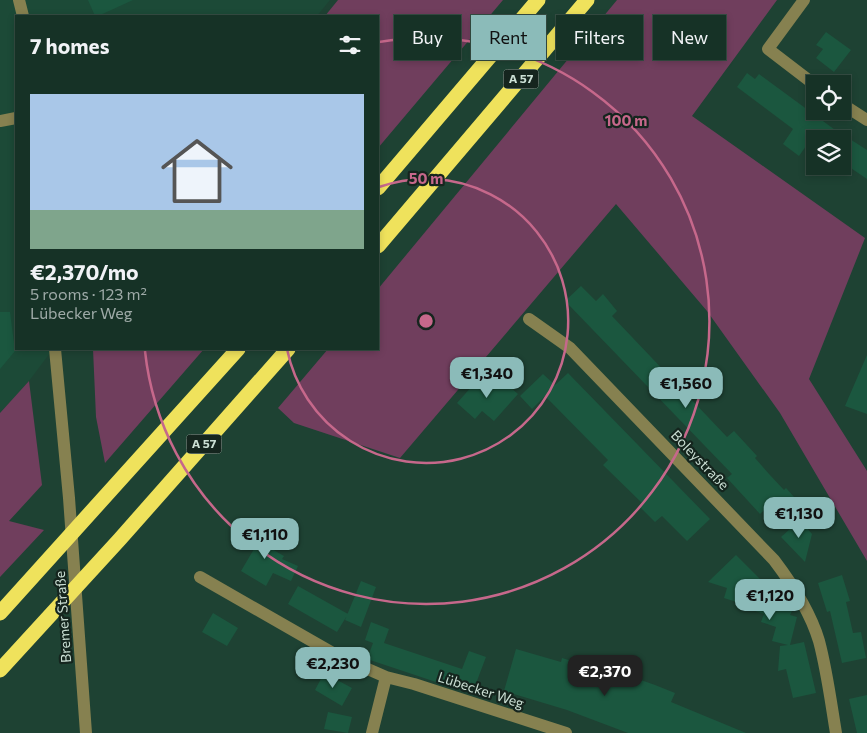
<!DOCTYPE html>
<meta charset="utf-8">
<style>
:root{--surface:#163226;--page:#1f3a2e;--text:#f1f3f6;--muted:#9eaaa7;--line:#354d43;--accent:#8bbbb9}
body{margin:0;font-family:Commissioner,sans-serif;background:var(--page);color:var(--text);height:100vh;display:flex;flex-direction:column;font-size:19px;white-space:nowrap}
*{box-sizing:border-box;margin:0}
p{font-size:16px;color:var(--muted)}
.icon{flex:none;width:28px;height:28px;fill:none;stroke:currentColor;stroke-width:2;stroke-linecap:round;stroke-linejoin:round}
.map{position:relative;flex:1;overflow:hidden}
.panel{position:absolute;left:15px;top:15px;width:364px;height:335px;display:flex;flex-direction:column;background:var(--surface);border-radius:0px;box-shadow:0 2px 8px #0003,0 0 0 1px var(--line)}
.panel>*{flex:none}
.banner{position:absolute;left:394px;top:15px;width:398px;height:45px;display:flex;gap:10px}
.buttons{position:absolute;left:806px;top:75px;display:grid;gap:10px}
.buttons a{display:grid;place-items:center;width:45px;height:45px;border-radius:0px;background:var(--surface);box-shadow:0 2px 8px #0003,0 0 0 1px var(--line);font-size:25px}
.price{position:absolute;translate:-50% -42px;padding:0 11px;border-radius:10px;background:var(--accent);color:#111;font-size:16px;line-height:32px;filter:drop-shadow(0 1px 2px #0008)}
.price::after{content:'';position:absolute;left:50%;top:30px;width:15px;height:11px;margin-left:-8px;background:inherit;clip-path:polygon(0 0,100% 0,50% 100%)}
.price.current{background:#222;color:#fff}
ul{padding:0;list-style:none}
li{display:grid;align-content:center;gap:10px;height:265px;padding:0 15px}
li+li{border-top:1px solid var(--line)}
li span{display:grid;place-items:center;height:155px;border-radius:0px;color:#555}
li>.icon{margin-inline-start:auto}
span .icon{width:90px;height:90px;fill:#fffc;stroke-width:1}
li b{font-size:21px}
h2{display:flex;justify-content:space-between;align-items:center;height:60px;padding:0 15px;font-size:21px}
.tag{padding:0 18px;border-radius:0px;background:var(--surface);box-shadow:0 2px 8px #0003,0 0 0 1px var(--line);font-size:18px;line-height:45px}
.tag.current{background:var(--accent);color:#111}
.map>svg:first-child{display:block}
</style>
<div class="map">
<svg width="867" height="733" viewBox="0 0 867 733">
<rect width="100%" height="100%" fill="#1e4233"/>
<path fill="#1c4a37" d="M0,0H330L317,16H16V349H53L29,381L0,413Z"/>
<path fill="#703e5d" d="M338,0H503L378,148V16H325Z
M617,0H777L692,116L865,238L809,379L867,471V561L780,413L707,311L616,204L400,458L294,423L278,408L328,349H378V289Z
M93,349H204L105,463L96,417Z
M29,381L42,485L9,521L44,530L0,577V413Z"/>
<path fill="#1b573f" d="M88,0H133L98,16H95Z
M826,32L851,50L834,72L816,58L823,49L816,45Z
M747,73L755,79L759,74L842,135V134L867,150V179L842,162V139H811L799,156L783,144L793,129L737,87Z
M581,286L596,301L603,294L617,311L612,316L727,437L734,431L757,456L755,458L769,474L784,490L786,488L803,507L790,520L773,502L760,514L727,478L732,474L565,301Z
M0,312H10L15,351L0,369Z
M867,355V414L845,406Z
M568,373L710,519L687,541L662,516L655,522L639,506L642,503L603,465L608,460L545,396L532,409L520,396L543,374L555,385Z
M481,376L495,388L502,380L518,394L494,421L482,411L475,419L457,403Z
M800,520L812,534L805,562L781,537Z
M247,526L262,534L258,541L284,556L282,559L298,566L291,581L273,573L266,586L241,571L254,549L239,540Z
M736,555L771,590L760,600L786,592L782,608L792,611L790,615L797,617L790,645L804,642L816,693L793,698L786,669L778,671L780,646L788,645L772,641L776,627L761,622L764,614L755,611L759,601L752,607L724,598L727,588L708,582Z
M842,575L850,601L846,602L853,633L861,632L866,658L842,663L830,611L827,612L818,583Z
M361,581L376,587L361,627L345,620Z
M298,586L348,614L337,632L288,604Z
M213,613L238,628L227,646L202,632Z
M371,622L389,629L384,643L462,669L469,651L486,657L472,694L367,659L373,643L365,640Z
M516,649L561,662L562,658L572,661L581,668L584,660L655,685L675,693L671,702L746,733H628L567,710L504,691Z
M324,673L352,688L342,706L315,690Z
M867,695V733H857L849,699Z
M328,712L352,717L348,733L324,729Z"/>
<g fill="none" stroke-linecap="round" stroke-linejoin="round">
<path stroke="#868150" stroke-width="12" d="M19,0L23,16
M804,0L768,49L815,85
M842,104L867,120
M0,121L16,118
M529,319L570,348L774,560C793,585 810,611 819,641C827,671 831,703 836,733
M55,349L69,498L86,733
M200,577L338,656L386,677L414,684L566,733
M372,733L386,677"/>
<path stroke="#efe25c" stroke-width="15" d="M378,188L538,0
M378,246L587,0
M0,613L238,349
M0,670L120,539L288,349"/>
</g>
<g fill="none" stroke="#c6688b" stroke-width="2.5">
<path d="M379 187A142 142 0 1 1 287 349"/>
<path d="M379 42A283 283 0 1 1 145 351"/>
</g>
<g text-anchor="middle" stroke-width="4.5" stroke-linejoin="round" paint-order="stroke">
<g fill="#15251e" stroke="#94a79d" stroke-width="1">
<rect x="503.5" y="69.5" width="35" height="19" rx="4"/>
<rect x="186.5" y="434.5" width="35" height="19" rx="4"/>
</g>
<g font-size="12" font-weight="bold" fill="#cbdfd4">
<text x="521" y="83">A 57</text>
<text x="204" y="448">A 57</text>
</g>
<g font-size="14" fill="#cbdfd4" stroke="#15251e">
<text transform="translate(700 460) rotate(46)" y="5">Boleystraße</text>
<text transform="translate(63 617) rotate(-94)" y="5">Bremer Straße</text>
<text transform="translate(481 690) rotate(18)" y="5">Lübecker Weg</text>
</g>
</g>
<circle cx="426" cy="321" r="8" fill="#c6688b" stroke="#15251e" stroke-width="2.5"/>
<g font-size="15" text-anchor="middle" font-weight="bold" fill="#c6688b" stroke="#15251e" stroke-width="4.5" stroke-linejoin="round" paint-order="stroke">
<text x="626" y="126">100 m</text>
<text x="426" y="184">50 m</text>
</g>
</svg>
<div class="buttons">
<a><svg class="icon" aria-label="locate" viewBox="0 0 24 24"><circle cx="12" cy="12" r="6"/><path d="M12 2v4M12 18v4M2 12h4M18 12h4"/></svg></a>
<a><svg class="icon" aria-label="layers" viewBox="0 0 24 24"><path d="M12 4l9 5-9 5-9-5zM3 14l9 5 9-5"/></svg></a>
</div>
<b class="price" style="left:487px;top:399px">€1,340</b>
<b class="price" style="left:686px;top:409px">€1,560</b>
<b class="price" style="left:799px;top:539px">€1,130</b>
<b class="price" style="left:265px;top:560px">€1,110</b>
<b class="price" style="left:770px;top:621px">€1,120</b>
<b class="price" style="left:333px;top:689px">€2,230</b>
<b class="price current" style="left:605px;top:697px">€2,370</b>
<div class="banner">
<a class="tag">Buy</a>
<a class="tag current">Rent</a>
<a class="tag">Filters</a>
<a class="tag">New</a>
</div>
<section class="panel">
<h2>7 homes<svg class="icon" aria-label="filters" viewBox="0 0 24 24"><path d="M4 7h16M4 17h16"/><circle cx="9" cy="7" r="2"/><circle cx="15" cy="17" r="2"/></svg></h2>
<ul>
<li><span style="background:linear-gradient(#a9c7e8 75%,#7fa58c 0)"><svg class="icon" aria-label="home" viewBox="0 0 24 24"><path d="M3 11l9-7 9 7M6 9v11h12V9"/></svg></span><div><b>€2,370/mo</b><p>5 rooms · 123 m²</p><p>Lübecker Weg</p></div></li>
</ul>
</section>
</div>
